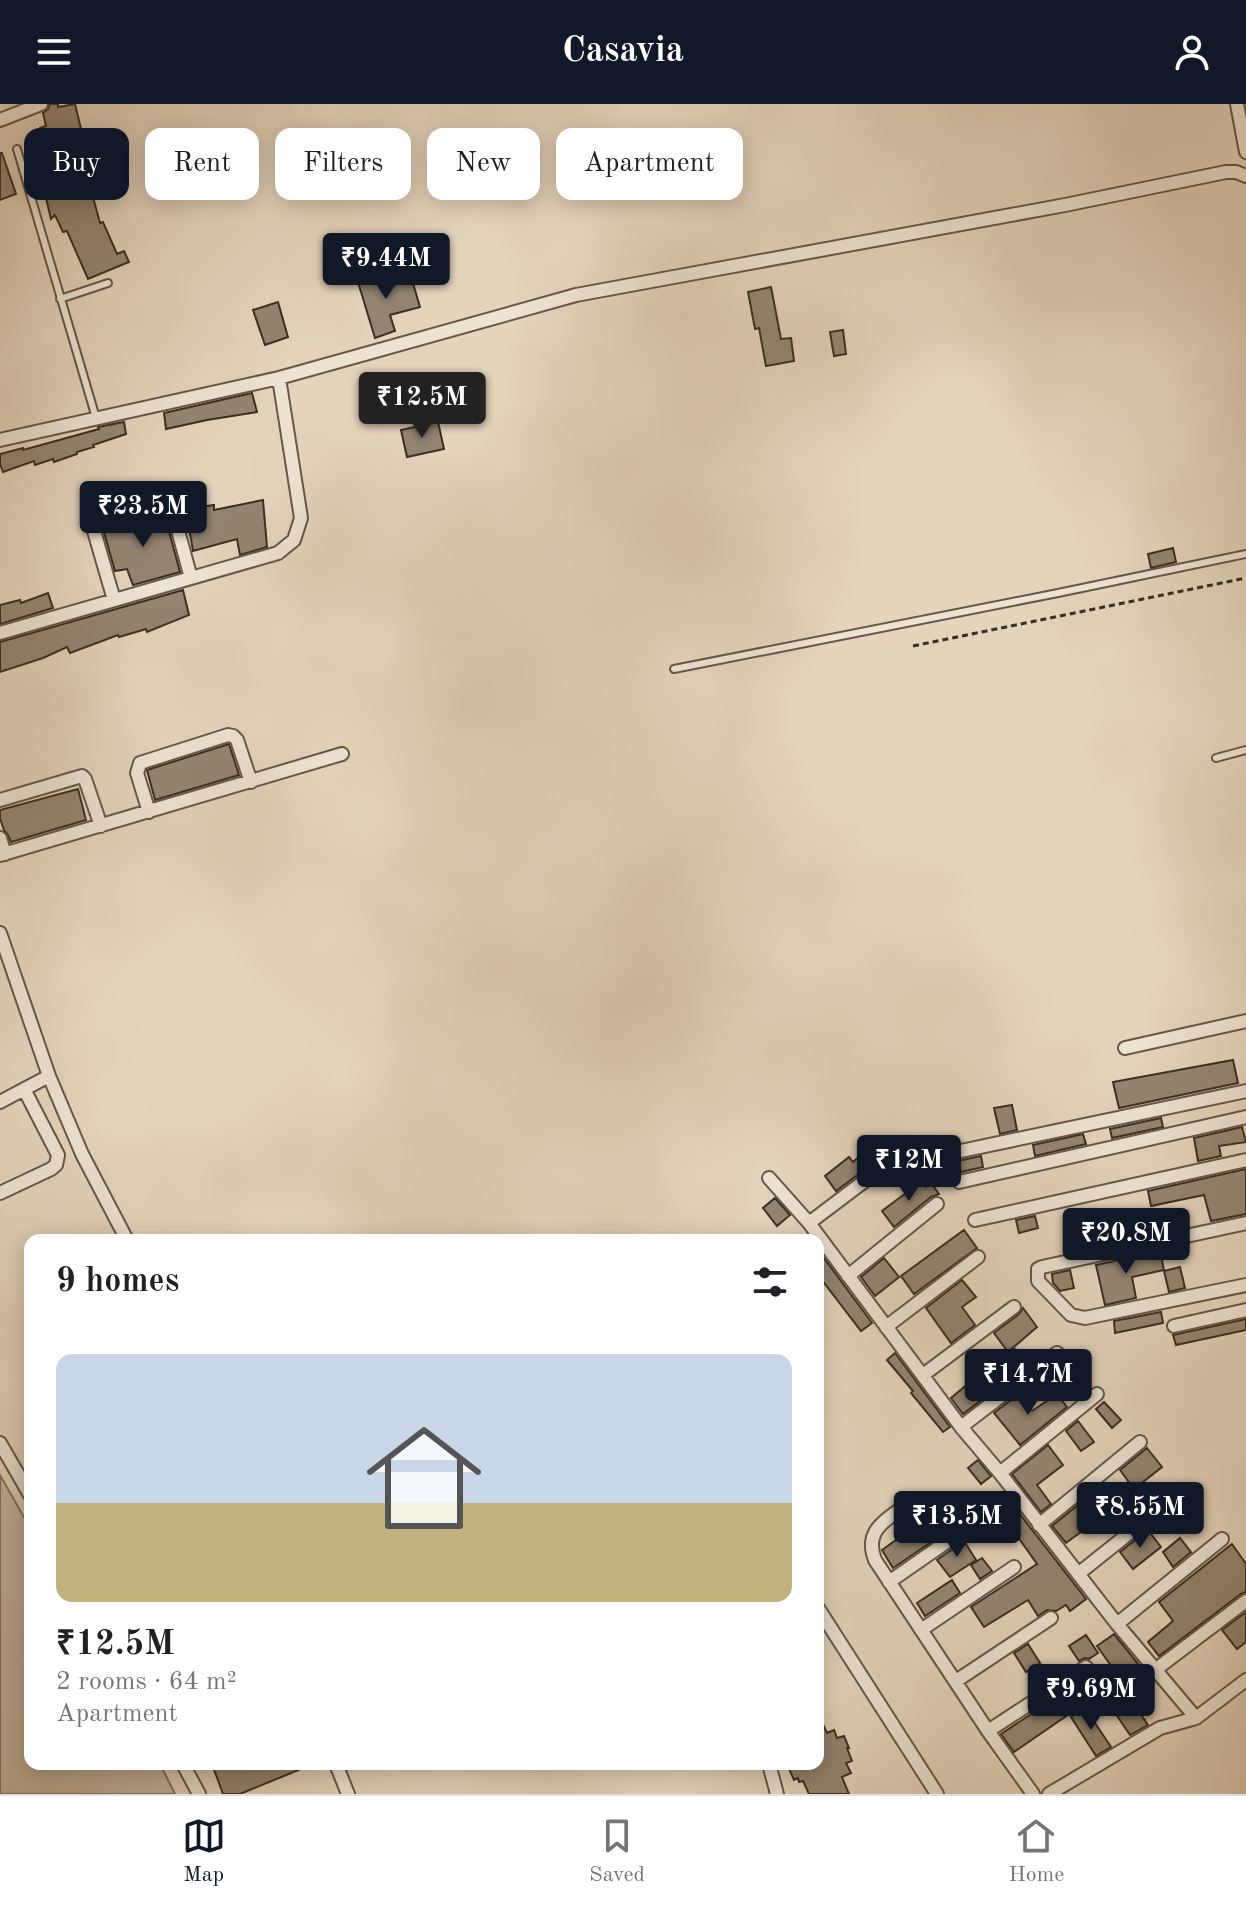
<!DOCTYPE html>
<meta charset="utf-8">
<style>
:root{--surface:#fff;--page:#f2f2f2;--text:#202124;--muted:#757577;--line:#e0e0e0;--accent:#111827}
body{margin:0;font-family:"Old Standard TT",serif;background:var(--page);color:var(--text);height:100vh;display:flex;flex-direction:column;font-size:30px;white-space:nowrap}
*{box-sizing:border-box;margin:0}
p{font-size:26px;color:var(--muted)}
.icon{flex:none;width:44px;height:44px;fill:none;stroke:currentColor;stroke-width:2;stroke-linecap:round;stroke-linejoin:round}
.map{position:relative;flex:1;overflow:hidden}
.sheet{position:absolute;left:24px;top:1130px;width:800px;height:536px;display:flex;flex-direction:column;background:var(--surface);border-radius:16px;box-shadow:0 4px 20px #0003}
.sheet>*{flex:none}
.top-card{position:absolute;left:24px;top:24px;width:800px;height:72px;display:flex;gap:16px}
.price{position:absolute;translate:-50% -68px;padding:0 18px;border-radius:8px;background:var(--accent);color:#fff;font-size:26px;line-height:52px;filter:drop-shadow(0 2px 4px #0008)}
.price::after{content:'';position:absolute;left:50%;top:48px;width:24px;height:18px;margin-left:-12px;background:inherit;clip-path:polygon(0 0,100% 0,50% 100%)}
.price.active{background:#222;color:#fff}
ul{padding:0;list-style:none}
li{display:grid;align-content:center;gap:16px;height:424px;padding:0 32px}
li span{display:grid;place-items:center;height:248px;border-radius:16px;color:#555}
li>.icon{margin-inline-start:auto}
span .icon{width:144px;height:144px;fill:#fffc;stroke-width:1}
li b{font-size:34px}
h2{display:flex;justify-content:space-between;align-items:center;height:96px;padding:0 32px;font-size:34px}
.pill{padding:0 28px;border-radius:16px;background:var(--surface);box-shadow:0 4px 20px #0003;font-size:28px;line-height:72px}
.pill.active{background:var(--accent);color:#fff}
header{display:flex;justify-content:space-between;align-items:center;height:104px;padding:0 32px;background:var(--accent);color:#fff;font-size:36px;font-weight:600}
.dock{display:flex;justify-content:space-around;align-items:center;height:112px;border-top:2px solid var(--line);background:var(--surface);font-size:22px;color:var(--muted)}
.dock a{display:grid;justify-items:center;gap:4px}
.dock .active{color:var(--accent)}
.map>svg:first-child{display:block}
</style>
<header><svg class="icon" aria-label="menu" viewBox="0 0 24 24"><path d="M4 6h16M4 12h16M4 18h16"/></svg>Casavia<svg class="icon" aria-label="person" viewBox="0 0 24 24"><circle cx="12" cy="8" r="4"/><path d="M4 21q1-7 8-7t8 7"/></svg></header>
<div class="map">
<svg width="1246" height="1690" viewBox="0 0 1246 1690">
<rect width="100%" height="100%" fill="#e4d4bc"/>
<filter id="stains"><feTurbulence type="fractalNoise" baseFrequency=".0025" numOctaves="4"/><feColorMatrix values="0 0 0 0 .2 0 0 0 0 .09 0 0 0 0 .02 0 0 0 .5 -.17"/></filter>
<radialGradient id="worn" r=".72"><stop offset=".6" stop-color="#630" stop-opacity="0"/><stop offset="1" stop-color="#630" stop-opacity=".3"/></radialGradient>
<path fill="#c7b8a2" stroke="#817462" stroke-width="2" d="M0,1371L30,1424V1660H160L175,1690H0Z"/>
<path fill="#938572" stroke="#3b2f21" stroke-width="2" d="M50,0H58V3L75,0L83,33L77,34L100,119L103,118L117,150L124,147L129,158L88,175L67,127L63,128L55,111L51,115L41,73L36,74L33,60H30L27,49L34,48V44L38,43L36,33L42,31L40,24L46,22L43,9L48,5Z
M0,49H2L16,90L0,96Z
M367,165L377,169L382,184L412,176L420,203L390,211L395,227L375,234L358,178Z
M771,183L781,235L791,234L794,257L766,262L759,224L755,225L748,188Z
M278,198L288,233L265,241L253,206Z
M843,226L846,250L834,252L830,228Z
M252,289L257,308L207,316L166,325L164,309Z
M124,318L126,330L93,341L94,343L77,348V350L54,358L53,355L35,361L34,357L3,368L0,360V350L23,344V346L99,325L98,323Z
M438,318L444,345L407,353L401,326Z
M263,396L267,443L240,451L237,435L193,447L186,405L214,401V406Z
M164,409L180,468L133,481L127,465L115,467L103,425Z
M1173,444L1176,458L1151,464L1148,450Z
M183,486L189,511L147,528L146,525L119,533L118,531L70,549L67,543L43,554L0,568V538Z
M48,489L53,504L0,520V501L20,496L21,499Z
M229,640L239,671L155,696L147,666Z
M78,685L86,716L11,738L8,731L4,726L0,714V706Z
M1233,956L1238,979L1119,1004L1113,978Z
M1012,1001L1017,1026L1000,1030L994,1004Z
M1161,1014L1163,1023L1112,1034L1110,1025Z
M1242,1023L1246,1038L1219,1042L1221,1052L1198,1057L1194,1034Z
M1083,1030L1086,1040L1035,1052L1033,1041Z
M879,1036L888,1048L836,1087L825,1072L849,1053L853,1058Z
M981,1052L983,1063L961,1068L958,1057Z
M1246,1065V1110L1211,1117L1204,1091L1151,1102L1148,1087Z
M922,1077L926,1083L931,1079L939,1090L931,1093L894,1123L882,1107Z
M775,1094L790,1111L777,1122L763,1104Z
M1140,1107L1145,1132L1129,1135L1123,1110Z
M1035,1112L1038,1124L1019,1129L1016,1116Z
M964,1126L977,1144L914,1190L901,1172Z
M818,1146L872,1219L861,1227L818,1171Z
M1160,1147L1164,1166L1132,1173L1136,1194L1105,1201L1096,1161Z
M884,1154L899,1173L875,1192L861,1173Z
M1180,1163L1185,1184L1169,1188L1164,1167Z
M1070,1166L1074,1184L1060,1187L1053,1179L1052,1170Z
M962,1176L976,1193L962,1203L975,1221L951,1239L926,1204Z
M1023,1204L1037,1223L1008,1248L994,1229L1019,1210Z
M1161,1208L1163,1219L1115,1229L1114,1217Z
M1246,1215V1226L1176,1241L1173,1231Z
M1015,1245L1027,1261L1015,1270L1003,1253Z
M895,1249L950,1323L943,1328L911,1289L913,1287L887,1256Z
M975,1274L988,1291L963,1310L951,1294Z
M1019,1290L1032,1307L1057,1290L1067,1303L1020,1341L994,1309Z
M1104,1298L1121,1316L1112,1324L1096,1305Z
M1078,1317L1094,1338L1081,1347L1066,1327Z
M1048,1341L1063,1361L1037,1381L1051,1400L1041,1408L1012,1370Z
M1147,1344L1162,1363L1134,1385L1120,1366Z
M978,1356L991,1372L981,1380L968,1364Z
M1100,1383L1115,1403L1127,1392L1140,1409L1116,1428L1104,1411L1066,1439L1052,1422Z
M1005,1391L1086,1495L1070,1507L1066,1501L1056,1507L1047,1506L1038,1512L1028,1496L984,1523L971,1503L1037,1460L994,1399Z
M1179,1401L1192,1420L1181,1429L1167,1410Z
M931,1411L943,1430L893,1464L882,1446Z
M1148,1426L1161,1443L1133,1465L1120,1448Z
M1180,1434L1191,1448L1173,1463L1163,1448Z
M964,1437L976,1456L950,1473L937,1456Z
M1232,1440L1246,1460V1488L1241,1490L1159,1552L1148,1538L1173,1517L1159,1498Z
M982,1454L992,1467L980,1475L971,1461Z
M952,1476L960,1489L925,1512L917,1499Z
M1246,1508V1538L1237,1545L1222,1526Z
M1114,1530L1143,1566L1124,1580L1097,1542Z
M1086,1531L1098,1549L1089,1555L1085,1554L1079,1557L1069,1542Z
M1028,1540L1040,1559L1026,1568L1014,1549Z
M1120,1580L1148,1621L1130,1631L1103,1591Z
M1063,1589L1075,1606L1014,1648L1001,1630Z
M1085,1604L1111,1643L1096,1652L1071,1613Z
M818,1610L827,1629L834,1626L837,1634L844,1632L849,1644H847L852,1657L846,1659L851,1669L842,1673L849,1690H809L803,1677L799,1678L798,1674L794,1676L787,1660H818Z
M212,1660H313L240,1690H223Z"/>
<g fill="none" stroke-linecap="round" stroke-linejoin="round">
<g stroke="#655848" stroke-width="10">
<path id="lane" d="M17,45L96,314
M60,195L108,179
M674,565L1058,489L1246,450
M1216,654L1246,646"/>
</g>
<g stroke="#655848" stroke-width="16">
<path id="street" d="M1237,0L1246,48
M0,16L41,0
M0,336L279,274L576,191L1065,101L1226,68H1236L1246,72
M173,408L191,474
M94,427L114,496
M0,529L278,449L294,436L301,414L279,274
M0,696L82,672L85,675L101,722
M149,708L137,669L140,659L228,631L233,632L237,636L251,678
M0,734L5,750
M0,751L342,650
M0,829L49,972L82,1050L127,1136
M1125,944L1246,917
M0,998L49,972
M923,1055L1246,987
M769,1074L809,1119L961,1323L1000,1369L1117,1520L1196,1614
M959,1078L1246,1013
M0,1089L51,1065L56,1061L58,1051L24,985
M975,1116L1246,1056
M809,1119L899,1051
M1246,1119L1042,1163L1038,1165V1177L1071,1211L1085,1214L1246,1181
M848,1172L937,1100
M1174,1222L1246,1206
M886,1223L978,1153
M923,1271L1014,1203
M961,1323L1057,1249
M0,1339L30,1391
M1000,1369L1097,1290
M909,1399C888,1415 863,1425 875,1456L988,1627L1033,1690
M1039,1421L1140,1338
M1078,1470L1182,1387
M889,1478L981,1414
M818,1504L937,1690
M1117,1520L1222,1435
M921,1526L1014,1463
M1155,1566L1246,1497
M956,1577L1051,1514
M988,1627L1086,1563
M183,1660L199,1690
M336,1660L348,1690
M769,1660L777,1690
M1049,1690L1160,1624L1196,1614L1246,1576"/>
</g>
<path stroke="#3b2f21" stroke-width="3" stroke-dasharray="6 4" stroke-linecap="butt" d="M913,542L1246,474"/>
<use href="#lane" stroke="#ede3d3" stroke-width="6"/>
<use href="#street" stroke="#ede3d3" stroke-width="12"/>
</g>
<rect width="100%" height="100%" filter="url(#stains)"/>
<rect width="100%" height="100%" fill="url(#worn)"/>
</svg>
<b class="price" style="left:386px;top:197px">₹9.44M</b>
<b class="price active" style="left:422px;top:336px">₹12.5M</b>
<b class="price" style="left:143px;top:445px">₹23.5M</b>
<b class="price" style="left:909px;top:1099px">₹12M</b>
<b class="price" style="left:1126px;top:1172px">₹20.8M</b>
<b class="price" style="left:1028px;top:1313px">₹14.7M</b>
<b class="price" style="left:1140px;top:1446px">₹8.55M</b>
<b class="price" style="left:957px;top:1455px">₹13.5M</b>
<b class="price" style="left:1091px;top:1628px">₹9.69M</b>
<div class="top-card">
<a class="pill active">Buy</a>
<a class="pill">Rent</a>
<a class="pill">Filters</a>
<a class="pill">New</a>
<a class="pill">Apartment</a>
</div>
<section class="sheet">
<h2>9 homes<svg class="icon" aria-label="filters" viewBox="0 0 24 24"><path d="M4 7h16M4 17h16"/><circle cx="9" cy="7" r="2"/><circle cx="15" cy="17" r="2"/></svg></h2>
<ul>
<li><span style="background:linear-gradient(#c9d6e8 60%,#c2b280 0)"><svg class="icon" aria-label="home" viewBox="0 0 24 24"><path d="M3 11l9-7 9 7M6 9v11h12V9"/></svg></span><div><b>₹12.5M</b><p>2 rooms · 64 m²</p><p>Apartment</p></div></li>
</ul>
</section>
</div>
<nav class="dock">
<a class="active"><svg class="icon" aria-label="map" viewBox="0 0 24 24"><path d="M3 6l6-2 6 2 6-2v14l-6 2-6-2-6 2zM9 4v14M15 6v14"/></svg>Map</a>
<a><svg class="icon" aria-label="saved" viewBox="0 0 24 24"><path d="M7 4h10v16l-5-4-5 4z"/></svg>Saved</a>
<a><svg class="icon" aria-label="home" viewBox="0 0 24 24"><path d="M3 11l9-7 9 7M6 9v11h12V9"/></svg>Home</a>
</nav>
